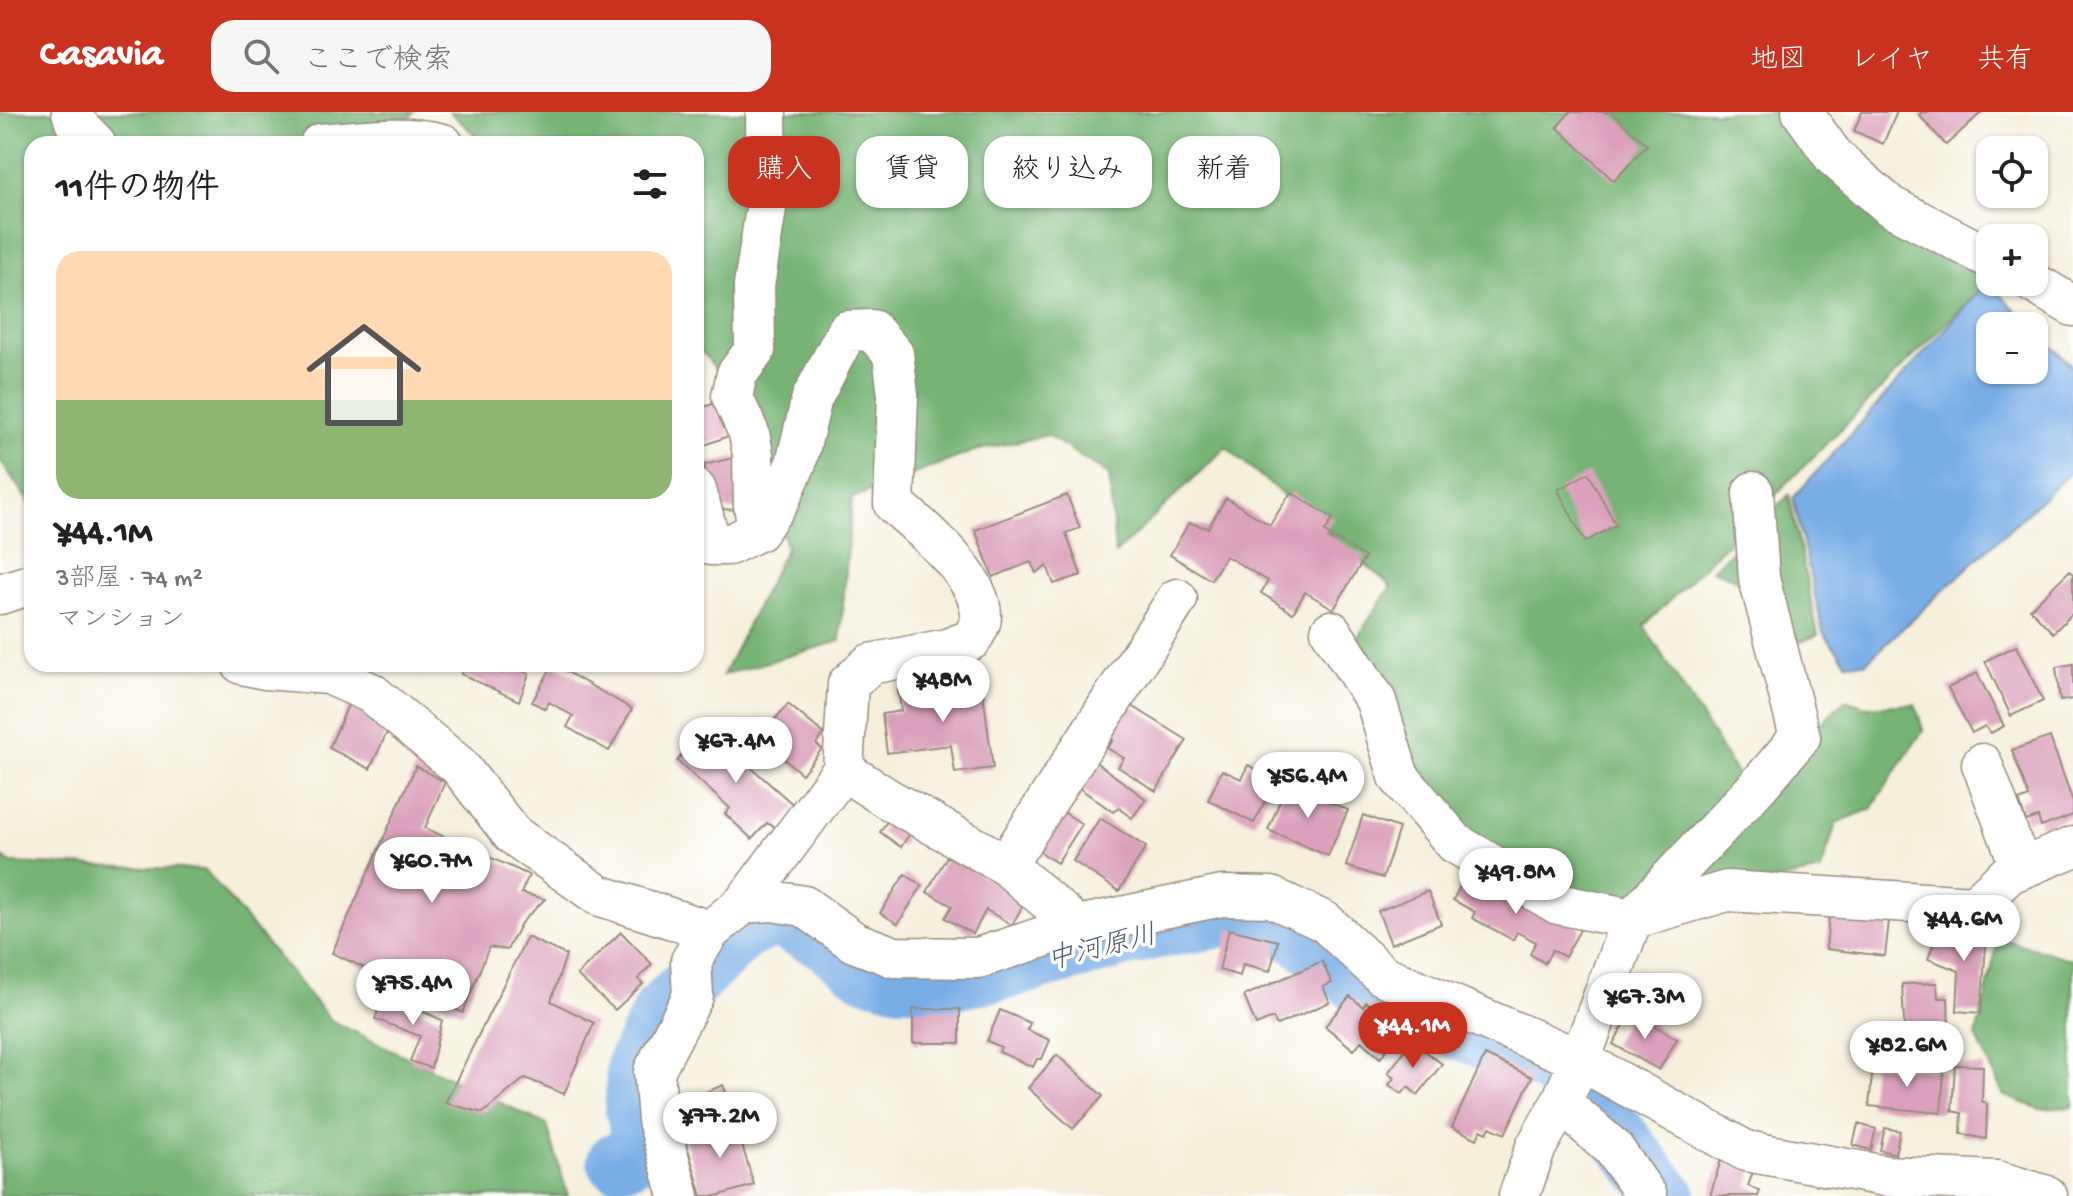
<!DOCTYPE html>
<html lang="ja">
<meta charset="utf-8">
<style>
:root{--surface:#fff;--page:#f6f6f6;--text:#222;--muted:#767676;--accent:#c8321e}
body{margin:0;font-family:"Gochi Hand","Klee One",sans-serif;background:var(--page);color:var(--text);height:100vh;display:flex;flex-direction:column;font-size:30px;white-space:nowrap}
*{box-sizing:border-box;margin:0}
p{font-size:26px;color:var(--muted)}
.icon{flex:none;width:44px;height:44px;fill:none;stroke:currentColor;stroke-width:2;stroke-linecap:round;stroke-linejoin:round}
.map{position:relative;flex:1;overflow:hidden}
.sheet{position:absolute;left:24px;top:24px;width:680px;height:536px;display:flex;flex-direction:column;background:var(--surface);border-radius:24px;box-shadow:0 2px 6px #0004}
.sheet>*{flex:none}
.banner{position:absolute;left:728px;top:24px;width:760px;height:72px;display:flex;gap:16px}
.tools{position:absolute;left:1976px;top:24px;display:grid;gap:16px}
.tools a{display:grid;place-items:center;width:72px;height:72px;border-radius:16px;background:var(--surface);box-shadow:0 2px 6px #0004;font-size:40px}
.price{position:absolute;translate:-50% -68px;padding:0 18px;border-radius:28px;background:#fff;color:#222;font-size:26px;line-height:52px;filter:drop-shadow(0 2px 4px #0008)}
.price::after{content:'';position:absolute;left:50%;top:48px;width:24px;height:18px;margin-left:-12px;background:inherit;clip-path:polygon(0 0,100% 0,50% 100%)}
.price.active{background:var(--accent);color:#fff}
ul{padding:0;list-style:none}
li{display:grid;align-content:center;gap:16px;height:424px;padding:0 32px}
li span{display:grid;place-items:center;height:248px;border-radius:24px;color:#555}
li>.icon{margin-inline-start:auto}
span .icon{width:144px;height:144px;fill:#fffc;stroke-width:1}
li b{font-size:34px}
h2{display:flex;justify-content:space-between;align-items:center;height:96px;padding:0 32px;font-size:34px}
.chip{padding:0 28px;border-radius:24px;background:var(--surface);box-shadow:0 2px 6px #0004;font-size:28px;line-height:72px}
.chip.active{background:var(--accent);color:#fff}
header{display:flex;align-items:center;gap:48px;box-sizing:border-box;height:112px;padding:0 40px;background:var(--accent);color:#fff}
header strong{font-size:38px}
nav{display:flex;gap:44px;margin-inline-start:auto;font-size:28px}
.search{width:560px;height:72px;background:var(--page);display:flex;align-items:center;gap:20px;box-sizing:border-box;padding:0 28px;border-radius:24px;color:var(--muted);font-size:30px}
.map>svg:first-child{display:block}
</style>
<header>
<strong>Casavia</strong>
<div class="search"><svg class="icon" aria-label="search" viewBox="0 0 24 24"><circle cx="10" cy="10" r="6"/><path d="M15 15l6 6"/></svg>ここで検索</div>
<nav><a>地図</a><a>レイヤ</a><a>共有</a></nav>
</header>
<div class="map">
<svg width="2073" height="1084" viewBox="0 0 2073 1084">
<rect width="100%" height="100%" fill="#fff"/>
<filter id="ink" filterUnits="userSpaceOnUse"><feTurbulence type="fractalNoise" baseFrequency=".0125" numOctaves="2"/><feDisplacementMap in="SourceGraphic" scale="16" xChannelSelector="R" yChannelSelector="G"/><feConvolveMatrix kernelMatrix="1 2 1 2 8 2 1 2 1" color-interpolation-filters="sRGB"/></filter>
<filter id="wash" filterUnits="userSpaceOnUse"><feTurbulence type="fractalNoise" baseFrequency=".006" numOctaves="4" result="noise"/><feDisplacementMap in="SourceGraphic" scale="32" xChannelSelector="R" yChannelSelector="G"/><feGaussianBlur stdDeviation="1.8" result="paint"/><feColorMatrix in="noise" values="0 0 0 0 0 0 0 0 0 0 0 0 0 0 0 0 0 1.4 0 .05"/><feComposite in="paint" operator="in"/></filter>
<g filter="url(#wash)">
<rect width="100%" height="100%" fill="#f5efdc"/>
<path fill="#76b374" stroke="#586e49" stroke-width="2" d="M0,0H414L392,32H32V395L0,348Z
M450,0H1804L1849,58L1988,170L1644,514L1741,668L1640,799L1510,765L1425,697L1346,543L1391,474L1226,335L1115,442L1109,363L1047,323L974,339L852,386L840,529L723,563L786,436L758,308L696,233V32H485Z
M1789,383L1818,523L1778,539L1739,468L1712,458Z
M1845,588L1866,595L1915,592L1923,618L1871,697L1836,711L1821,759L1756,772L1671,780L1824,608Z
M0,743L11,751L205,758L330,908L547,1013L568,1084H0Z
M1999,826L2073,848V995L2040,997L2004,984L1976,924Z"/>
<path fill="#79ade6" stroke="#5a6c82" stroke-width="2" d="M1988,170L2032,214H1990V258H2034V216L2073,255V358L1865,551L1846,550L1823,520L1793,386Z"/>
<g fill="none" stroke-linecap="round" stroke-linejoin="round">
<path stroke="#79ade6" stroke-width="58" d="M616,1049L631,1045L642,1035L634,997L635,953L661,900L743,819L771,807L786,810L823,828L865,859L901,868H957L1004,859L1152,819L1245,803L1282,814L1323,841L1365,878L1438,911L1546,951L1585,981L1667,1084"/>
</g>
<g id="blocks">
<path fill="#dba1bc" d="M1570,0H1611L1647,33L1614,69L1557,15Z
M1862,0H1897L1883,32L1854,19Z
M1922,0H1982L1946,33L1919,3Z
M715,291L720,307L724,306L731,323L700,335L696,325V298Z
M741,344L740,398L716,397L704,353Z
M1588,361L1616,413L1585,430L1558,378Z
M1291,380L1333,406L1325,420L1365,445L1334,497L1305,480L1293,501L1261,481L1268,469L1226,444L1211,468L1170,443L1189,411L1208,416L1226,386L1270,413Z
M1067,383L1080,416L1066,421L1081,463L1054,472L1047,454L1036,461L1031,450L993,465L975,418Z
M2069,459L2073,462V501L2053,521L2030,497Z
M2016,534L2043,589L2011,604L1985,549Z
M465,552H483L503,561L505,552H507L529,562L519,589L461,562Z
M553,552L632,597L609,639L567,615L573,604L549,590L545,597L532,590Z
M2073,552V587L2060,589L2056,555Z
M1977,561L2004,614L1991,621L1985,614L1972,621L1948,576Z
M981,565L993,656L955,661L951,633L887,641L882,602L901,599L898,578L922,575L926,585L951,582L949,569Z
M1124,589L1187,628L1156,679L1118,655L1124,646L1107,636L1113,628L1103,623Z
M349,591L390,614L370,657L329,636Z
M788,592L824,622L816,632L822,637L802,662L759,626Z
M705,615L796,695L777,716L767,711L752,727L725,702L730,696L677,649Z
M2050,625L2073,690V703L2041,715L2038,705L2026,709L2019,689L2029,685L2012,638Z
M1089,645L1146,687L1132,706L1119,696L1113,700L1071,670Z
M1248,653L1276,667L1254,711L1208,688L1222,658L1241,667Z
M416,654L445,670L425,716L529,763L521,781L545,787L521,811L507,838L489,835L463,901L332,841Z
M1287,672L1348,698L1328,744L1268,718Z
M1062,699L1082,712L1057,751L1036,737Z
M1363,703L1399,716L1383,766L1346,754Z
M890,705L911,720L901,735L880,720Z
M1100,706L1146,735L1119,779L1073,749Z
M947,744L1026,788L1012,813L986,798L973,822L945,806L952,794L927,780Z
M1469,757L1581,816L1565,845L1552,838L1545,851L1530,842L1536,830L1517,820L1513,828L1472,806L1475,800L1453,788Z
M905,762L922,774L898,812L880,801Z
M1428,779L1441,812L1391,832L1378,799Z
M1829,803L1889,809L1885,844L1826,837Z
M1940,815L1987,818L1981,901L1957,899L1959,859L1928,847Z
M1229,817L1278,829L1270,859L1243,852L1240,864L1219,858Z
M621,820L652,852L638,867L643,872L615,898L577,863Z
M527,825L566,843L551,889L594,911L564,982L525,966L483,1001L445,991Z
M1322,849L1332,871L1323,875L1330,890L1277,913L1273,906L1256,913L1244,884Z
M1937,871L1938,886H1948L1949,919H1942L1943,946L1906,948L1902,872Z
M384,882L442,908L431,956L410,949L420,924L375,907Z
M1350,884L1363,895L1366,890L1402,920L1380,946L1361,929L1354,938L1325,914Z
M913,897H960V931H913Z
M1000,898L1030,911L1027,918L1050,928L1042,947H1037L1033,955L999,940L1001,935L987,929Z
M1631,900L1677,927L1659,958L1613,932Z
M1412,929L1442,952L1418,983L1408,975L1402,982L1389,973L1394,966L1388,961Z
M1057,943L1103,984L1073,1017L1028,976Z
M1485,943L1532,965L1505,1022L1490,1015L1487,1021L1481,1018L1477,1027L1452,1015Z
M1873,953L1944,960L1941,1001L1869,994Z
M1955,953L1983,954L1982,989L1987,992L1986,1027L1961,1022L1962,1001L1952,999Z
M723,973L732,995L693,1011L684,989Z
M734,1006L754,1073L716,1084H702L685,1027L707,1021L705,1014Z
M1858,1012L1876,1017L1871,1038L1853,1033Z
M1885,1016L1900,1019L1895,1042L1880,1038Z
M1721,1048L1754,1057L1748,1074L1760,1079L1758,1084H1710Z"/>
</g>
</g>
<g filter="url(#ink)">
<use href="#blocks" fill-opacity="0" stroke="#988c7d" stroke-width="2"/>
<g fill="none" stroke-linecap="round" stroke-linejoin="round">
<g stroke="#988c7d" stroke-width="43">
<path id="minor" d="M72,0L75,10L96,32
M1802,0L1834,45L1890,94L1990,146
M320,32C359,29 404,22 443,32
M2032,170L2073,194
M696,378L711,433H729L758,419L779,389L796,351L812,286L847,219L872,218L893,242L898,283L894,392C923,417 982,465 981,505C981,512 975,521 971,528L947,537L870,552L848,572L843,658L888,687L1006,753L1077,814
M758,419L754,393L753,342L749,321L732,284L737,262L755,238L754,174L767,90L766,0
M0,482L32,472
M1331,519L1376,589L1399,665L1455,731L1558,792L1632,807L1758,674L1800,625L1759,466L1753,380
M242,552L265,557L329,562L371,581L459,654L512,722L598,783L710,819
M1982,652L2021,756
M1006,753L1177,487
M744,791L843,658
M1561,991L1613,1036L1647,1084
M679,1084L658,1008L654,959L693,884L691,849L710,819L744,791L772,789L804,794L854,830L894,845L978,846L1077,814L1222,784L1271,785L1325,810L1382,863L1580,948L1746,1039L1886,1064L1997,1069L2047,1084
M1519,1084L1536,1035L1561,991L1580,948L1632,807L1727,779L1974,794L2010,761L2073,735"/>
</g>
<use href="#minor" stroke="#fff" stroke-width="40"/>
</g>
</g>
<g text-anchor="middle" stroke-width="7" stroke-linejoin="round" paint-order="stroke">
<g font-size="28" font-style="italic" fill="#545e6e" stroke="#fff">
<text transform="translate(1101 833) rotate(-14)" y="10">中河原川</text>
</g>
</g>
</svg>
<div class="tools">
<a><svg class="icon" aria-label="locate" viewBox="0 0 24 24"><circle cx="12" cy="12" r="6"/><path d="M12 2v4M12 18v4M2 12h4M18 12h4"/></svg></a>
<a>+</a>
<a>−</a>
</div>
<b class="price" style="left:943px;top:612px">¥48M</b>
<b class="price" style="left:736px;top:673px">¥67.4M</b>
<b class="price" style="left:1308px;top:708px">¥56.4M</b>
<b class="price" style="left:432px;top:793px">¥60.7M</b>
<b class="price" style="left:1516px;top:804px">¥49.8M</b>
<b class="price" style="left:1964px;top:851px">¥44.6M</b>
<b class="price" style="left:413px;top:915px">¥75.4M</b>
<b class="price" style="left:1645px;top:929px">¥67.3M</b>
<b class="price active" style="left:1413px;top:958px">¥44.1M</b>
<b class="price" style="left:1907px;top:977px">¥82.6M</b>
<b class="price" style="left:720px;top:1048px">¥77.2M</b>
<div class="banner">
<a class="chip active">購入</a>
<a class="chip">賃貸</a>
<a class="chip">絞り込み</a>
<a class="chip">新着</a>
</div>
<section class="sheet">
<h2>11件の物件<svg class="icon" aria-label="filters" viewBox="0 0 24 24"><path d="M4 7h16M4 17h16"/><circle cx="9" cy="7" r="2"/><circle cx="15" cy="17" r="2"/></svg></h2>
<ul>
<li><span style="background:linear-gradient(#ffd9b3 60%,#8fb573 0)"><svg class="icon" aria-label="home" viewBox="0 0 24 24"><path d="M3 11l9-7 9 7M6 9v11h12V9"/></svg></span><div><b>¥44.1M</b><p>3部屋 · 74 m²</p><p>マンション</p></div></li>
</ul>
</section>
</div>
